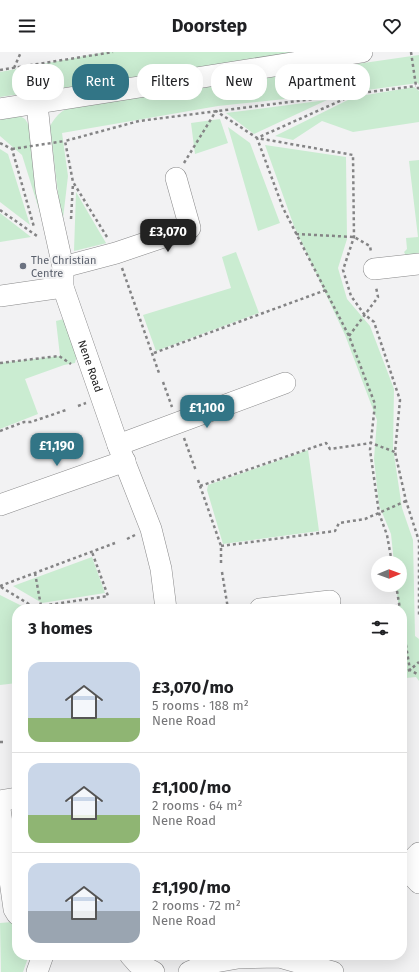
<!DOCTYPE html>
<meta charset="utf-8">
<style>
:root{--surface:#fff;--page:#f2f2f2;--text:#202124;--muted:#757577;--line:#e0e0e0;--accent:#327586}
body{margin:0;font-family:"Fira Sans",sans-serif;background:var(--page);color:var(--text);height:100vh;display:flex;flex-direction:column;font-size:15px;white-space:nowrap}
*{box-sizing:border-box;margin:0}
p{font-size:13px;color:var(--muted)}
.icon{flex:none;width:22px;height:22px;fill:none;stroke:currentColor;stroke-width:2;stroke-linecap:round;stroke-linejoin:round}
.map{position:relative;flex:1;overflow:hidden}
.panel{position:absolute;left:12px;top:552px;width:395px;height:356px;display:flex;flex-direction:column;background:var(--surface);border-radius:16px;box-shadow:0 4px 16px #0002}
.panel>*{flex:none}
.banner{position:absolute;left:12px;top:12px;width:395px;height:36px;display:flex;gap:8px}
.needle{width:26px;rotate:89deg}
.controls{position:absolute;left:371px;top:504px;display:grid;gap:8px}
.controls a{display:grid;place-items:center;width:36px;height:36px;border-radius:50%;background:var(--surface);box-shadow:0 4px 16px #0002;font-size:20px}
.price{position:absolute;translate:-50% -34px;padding:0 9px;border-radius:8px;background:var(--accent);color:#fff;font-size:13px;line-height:26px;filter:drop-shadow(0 1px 2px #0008)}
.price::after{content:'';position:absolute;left:50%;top:24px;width:12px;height:9px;margin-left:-6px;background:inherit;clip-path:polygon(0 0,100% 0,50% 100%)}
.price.current{background:#222;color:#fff}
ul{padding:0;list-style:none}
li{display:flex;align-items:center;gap:12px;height:100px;padding:0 16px}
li+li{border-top:1px solid var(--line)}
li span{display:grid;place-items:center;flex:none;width:112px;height:80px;border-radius:12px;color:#555}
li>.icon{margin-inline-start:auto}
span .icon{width:48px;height:48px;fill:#fffc;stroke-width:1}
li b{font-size:17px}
h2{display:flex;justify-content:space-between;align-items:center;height:48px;padding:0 16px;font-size:17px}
.tag{padding:0 14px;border-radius:16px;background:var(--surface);box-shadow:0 4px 16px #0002;font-size:14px;line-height:36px}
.tag.current{background:var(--accent);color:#fff}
header{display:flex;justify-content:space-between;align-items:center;height:52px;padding:0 16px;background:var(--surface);font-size:18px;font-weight:700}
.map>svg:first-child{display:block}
</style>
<header><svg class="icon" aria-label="menu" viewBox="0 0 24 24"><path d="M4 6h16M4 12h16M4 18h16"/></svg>Doorstep<svg class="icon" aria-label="heart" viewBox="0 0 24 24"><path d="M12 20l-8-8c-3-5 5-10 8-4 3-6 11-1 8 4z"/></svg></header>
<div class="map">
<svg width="419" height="920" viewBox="0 0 419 920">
<rect width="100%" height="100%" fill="#f2f2f3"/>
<path fill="#caecd1" d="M106,0H291L281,4L0,45V20Z
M419,3V33L418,31L353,40L218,54L62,81L68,124L62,175L50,74C57,62 64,56 78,52Z
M414,35L419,39V70L353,80L322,69L293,88L275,84L354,45Z
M327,48L254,82L226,61Z
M16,62L25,67L30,75L47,183L22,103L0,84V65Z
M220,67L228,91L195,102L191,71Z
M228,75L250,91L280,171L258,179Z
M265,93L346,105L347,187L338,216L347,247L370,274L394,337L393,396L402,456L413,488L415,584L419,587V629L416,625L406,626L402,586V557H399L396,533H400V511H394L391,482L379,453L374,407L377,368L345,283L294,174Z
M0,97L8,102L30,173L0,150Z
M419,108V206L408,207L404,200L407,197L406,186L418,185L409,109Z
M76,140L106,191H107L74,199Z
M0,161L31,185L0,190Z
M236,200L259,261L156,299L143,263L231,236L222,205Z
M64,267L77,302L75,311L64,313L25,327L38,362L0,377V311L60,304L56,269Z
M308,398L319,479L223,492L207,438L208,433Z
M92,505L105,541L42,551L13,534Z
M0,543L28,557H17V631L0,633Z
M12,870L17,875V903H29L23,920H1L0,871Z"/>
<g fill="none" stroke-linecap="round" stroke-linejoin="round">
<g stroke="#89898a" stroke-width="22">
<g id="minor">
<path id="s1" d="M37,52L46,138L63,215V235L118,393L151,477L161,517L166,557"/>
<path d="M0,57L362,0"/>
<path d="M63,215L116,201L190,176L176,126"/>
<path d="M374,217L419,212"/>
<path d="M0,244L63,235"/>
<path d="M118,393L285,331"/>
<path d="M0,453L125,409"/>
<path d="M260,557L330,549"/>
<path d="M0,749L17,746"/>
<path d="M0,757L14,857L17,862"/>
<path d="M402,813L419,831"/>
<path d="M405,815L419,801"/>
<path d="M130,903L137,911L154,920"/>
<path d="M37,920L43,903"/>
<path d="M189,920L209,911L238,906L279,905L333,920"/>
</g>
</g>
<path stroke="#848485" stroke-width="2.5" stroke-dasharray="3 3" stroke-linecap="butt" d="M411,0L416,34L419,37
M14,16L21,0
M0,18L113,0
M351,44L257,86L283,156L349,284L375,352L370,398L379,461L387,483L392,511
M0,91L12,97L34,175
M184,111L216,59L257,86L353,103L354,185L343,218L351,244L364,262L374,270L400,348L395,400L406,449L419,489V565
M0,158L37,184
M71,167L73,131
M296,182L354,185L370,194L371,200
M107,185L73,130L65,89L139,69L416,34
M122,216L159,321
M349,284L378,245L376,235
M154,301L326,238
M0,311L59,304L71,312
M163,330L172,355
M78,354L86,351
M0,379L24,370H31L66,358
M184,386L196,419
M198,428L221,494V512
M200,434L326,391L330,397L371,391L395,400
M127,487L135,483
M221,494L335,479L339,471L365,467L406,449
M222,520L228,557
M35,521L41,554
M396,533L400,557
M0,534L115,491
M1,535L37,557
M39,557L41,554L108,544L92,500
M402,569L410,618L419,623
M402,620L410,618L419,610
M13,688H17
M0,690H4"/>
<use href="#minor" stroke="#fff" stroke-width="21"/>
<path stroke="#848485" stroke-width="2.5" stroke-dasharray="3 3" stroke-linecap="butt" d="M12,97L65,89"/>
</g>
<circle fill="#6b7280" stroke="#f2f2f3" stroke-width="1.5" cx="23" cy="214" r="4"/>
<g text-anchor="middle" stroke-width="4" stroke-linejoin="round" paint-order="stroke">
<g font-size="11" fill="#5b616d" stroke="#f2f2f3" text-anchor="start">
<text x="31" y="212">The Christian<tspan x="31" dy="13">Centre</tspan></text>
</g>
<g font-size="11" fill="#191919" stroke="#f2f2f3">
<text dy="4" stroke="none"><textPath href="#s1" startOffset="269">Nene Road</textPath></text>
</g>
</g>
</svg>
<div class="controls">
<a><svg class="needle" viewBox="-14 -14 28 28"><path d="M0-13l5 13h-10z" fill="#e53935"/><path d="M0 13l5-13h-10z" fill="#757577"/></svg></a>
</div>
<b class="price current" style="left:168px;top:201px">£3,070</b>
<b class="price" style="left:207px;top:377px">£1,100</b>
<b class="price" style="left:57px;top:415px">£1,190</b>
<div class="banner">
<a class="tag">Buy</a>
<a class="tag current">Rent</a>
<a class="tag">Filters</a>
<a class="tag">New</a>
<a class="tag">Apartment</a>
</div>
<section class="panel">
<h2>3 homes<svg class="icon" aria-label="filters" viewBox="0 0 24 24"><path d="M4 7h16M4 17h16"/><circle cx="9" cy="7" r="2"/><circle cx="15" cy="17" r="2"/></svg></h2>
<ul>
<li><span style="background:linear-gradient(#c9d6e8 70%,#8fb573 0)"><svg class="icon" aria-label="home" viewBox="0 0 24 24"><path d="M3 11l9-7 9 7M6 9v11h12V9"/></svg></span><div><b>£3,070/mo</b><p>5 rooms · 188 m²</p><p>Nene Road</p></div></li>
<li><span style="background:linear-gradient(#c9d6e8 65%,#8fb573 0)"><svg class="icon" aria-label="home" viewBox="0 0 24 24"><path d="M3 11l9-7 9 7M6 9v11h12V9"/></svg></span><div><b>£1,100/mo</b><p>2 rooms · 64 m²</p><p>Nene Road</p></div></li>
<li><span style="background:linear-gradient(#c9d6e8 60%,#9aa5b1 0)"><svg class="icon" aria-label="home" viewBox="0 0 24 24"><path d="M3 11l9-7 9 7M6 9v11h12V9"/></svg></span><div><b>£1,190/mo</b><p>2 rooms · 72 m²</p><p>Nene Road</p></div></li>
</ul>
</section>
</div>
